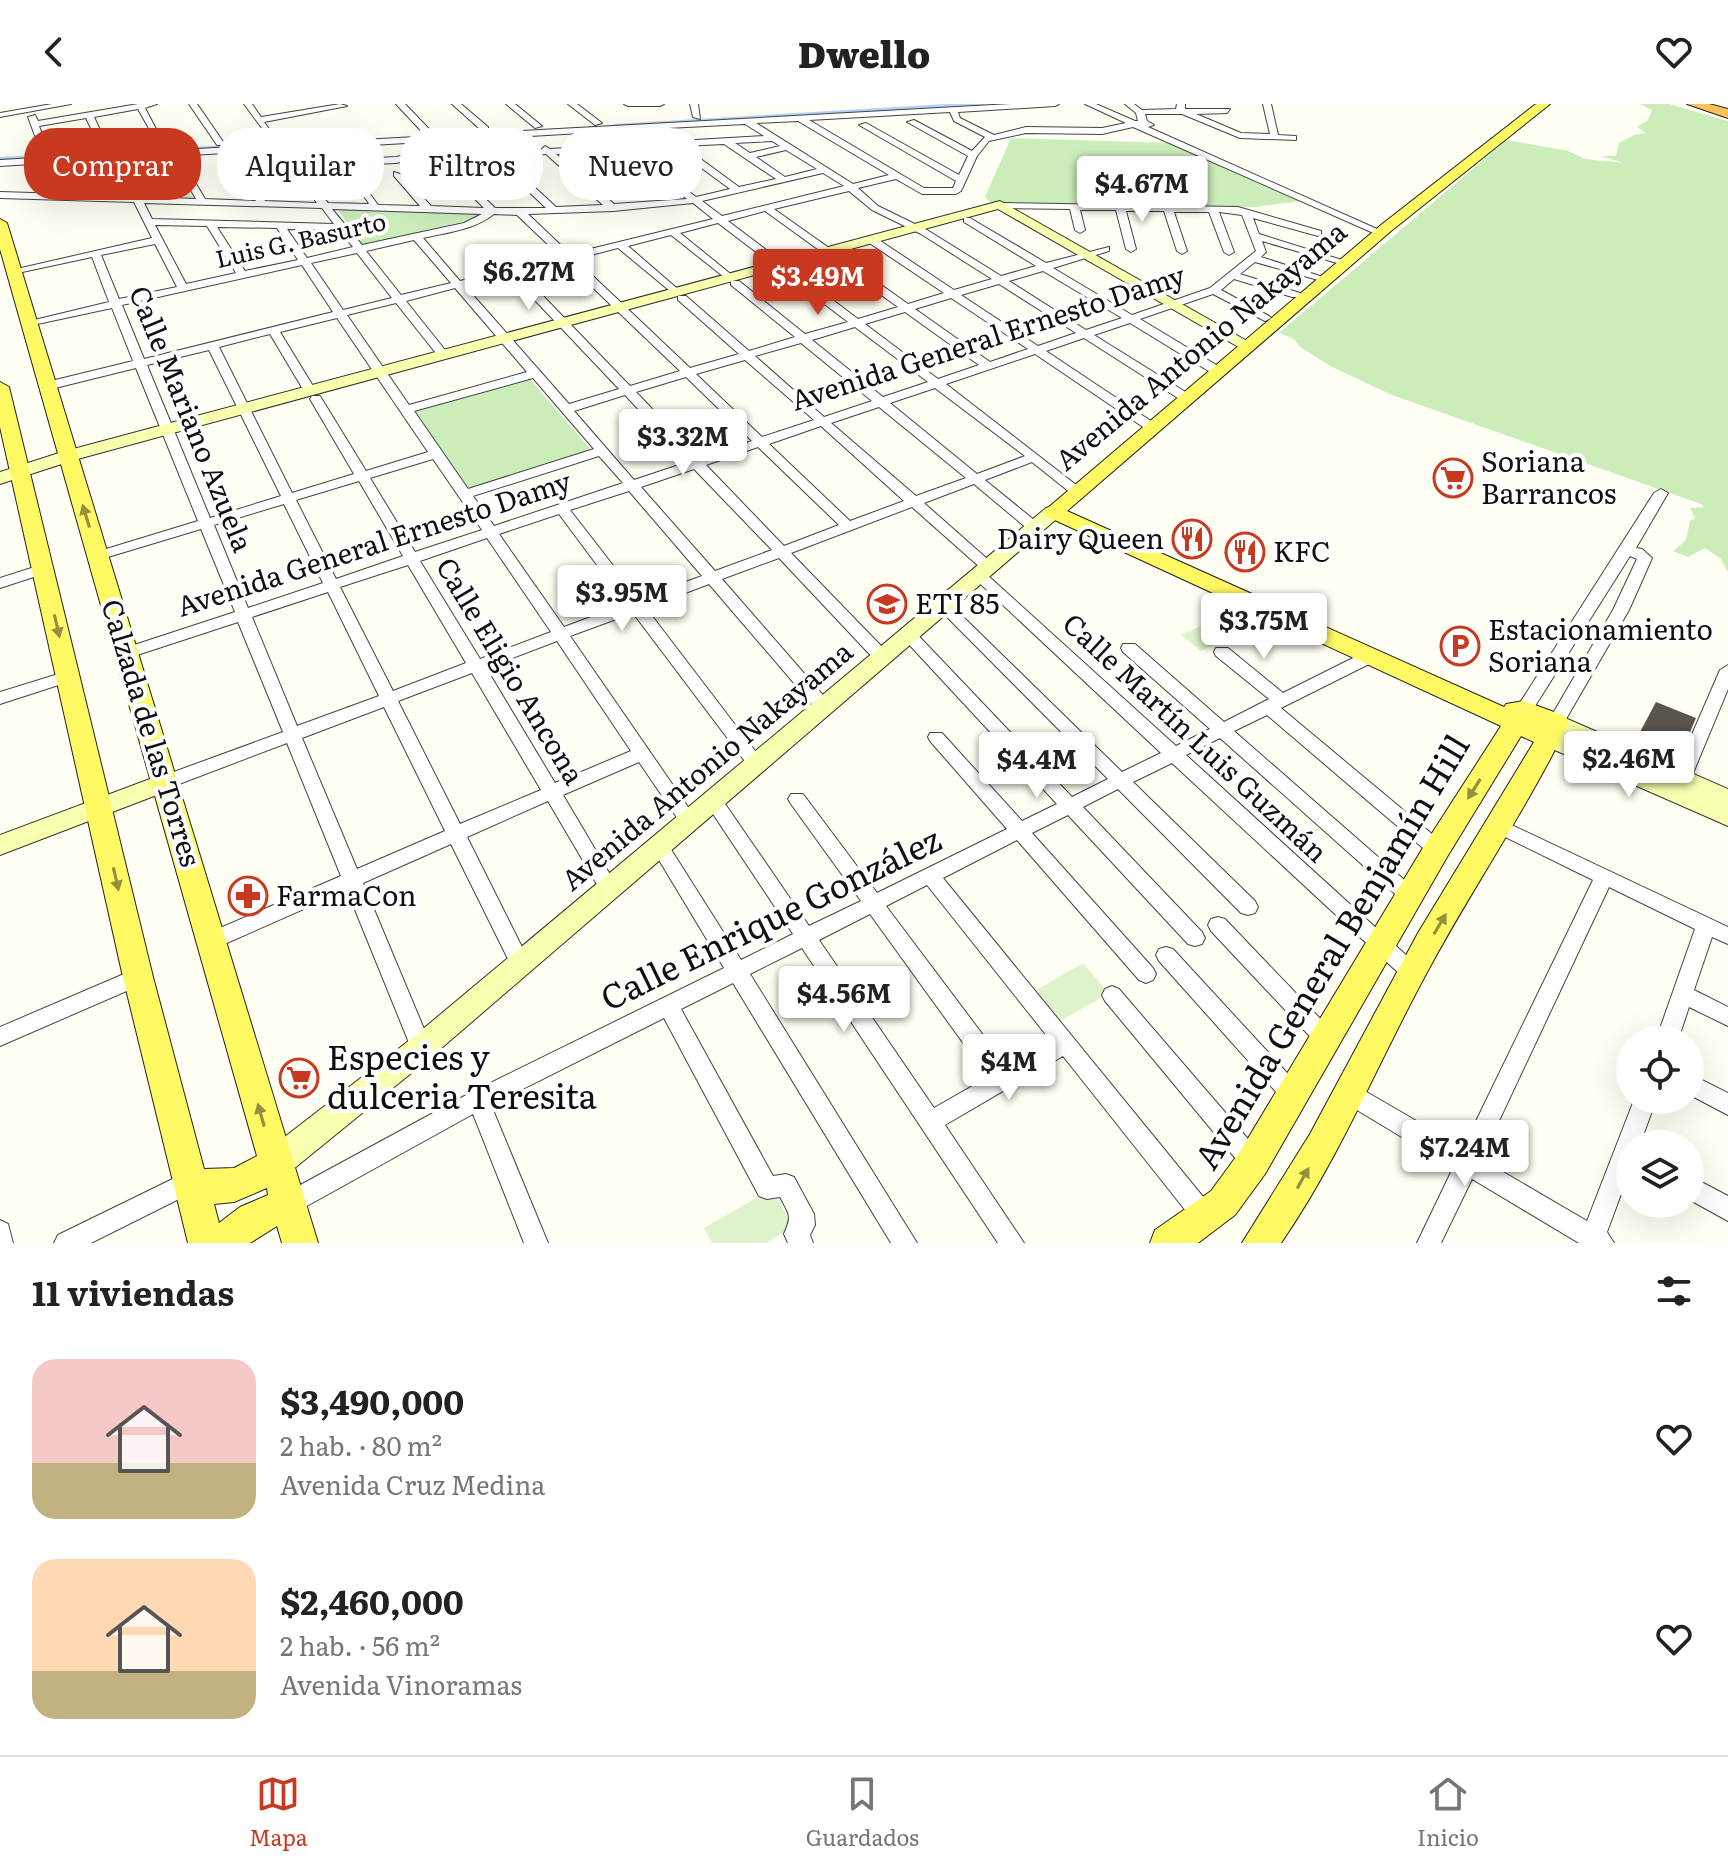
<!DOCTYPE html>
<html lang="es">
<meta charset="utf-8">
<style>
:root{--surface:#fff;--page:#f6f6f6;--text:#222;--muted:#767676;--line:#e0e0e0;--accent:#c9391f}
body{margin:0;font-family:Literata,serif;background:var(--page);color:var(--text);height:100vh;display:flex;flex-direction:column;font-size:30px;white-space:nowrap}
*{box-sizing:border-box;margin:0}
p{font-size:26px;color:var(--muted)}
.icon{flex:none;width:44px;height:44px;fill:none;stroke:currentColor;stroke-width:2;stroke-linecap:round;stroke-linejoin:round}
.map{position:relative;height:1139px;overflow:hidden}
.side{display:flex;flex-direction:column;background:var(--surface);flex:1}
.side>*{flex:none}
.guide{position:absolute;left:24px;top:24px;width:800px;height:72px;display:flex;gap:16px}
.buttons{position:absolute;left:1616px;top:922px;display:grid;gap:16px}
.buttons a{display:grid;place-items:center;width:88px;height:88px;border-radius:50%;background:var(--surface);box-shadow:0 8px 32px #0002;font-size:40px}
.price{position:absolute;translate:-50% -68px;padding:0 18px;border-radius:8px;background:#fff;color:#222;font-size:26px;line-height:52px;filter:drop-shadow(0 2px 4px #0008)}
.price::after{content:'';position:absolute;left:50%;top:48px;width:24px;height:18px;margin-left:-12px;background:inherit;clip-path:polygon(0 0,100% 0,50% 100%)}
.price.selected{background:var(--accent);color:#fff}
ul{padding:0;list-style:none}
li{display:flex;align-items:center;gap:24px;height:200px;padding:0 32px}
li span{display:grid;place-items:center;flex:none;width:224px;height:160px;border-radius:24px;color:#555}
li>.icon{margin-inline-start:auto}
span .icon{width:96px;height:96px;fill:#fffc;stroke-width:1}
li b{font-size:34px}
h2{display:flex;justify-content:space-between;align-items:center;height:96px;padding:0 32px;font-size:34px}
.tag{padding:0 28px;border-radius:32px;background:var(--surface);box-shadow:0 8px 32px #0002;font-size:28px;line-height:72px}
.tag.selected{background:var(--accent);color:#fff}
header{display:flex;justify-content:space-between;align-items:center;height:104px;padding:0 32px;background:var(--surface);font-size:36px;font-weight:800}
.dock{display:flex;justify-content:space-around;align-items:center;height:112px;border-top:2px solid var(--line);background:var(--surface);font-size:22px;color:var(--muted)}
.dock a{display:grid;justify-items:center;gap:4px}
.dock .selected{color:var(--accent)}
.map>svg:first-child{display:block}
</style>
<header><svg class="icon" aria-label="back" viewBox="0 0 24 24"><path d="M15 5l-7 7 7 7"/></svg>Dwello<svg class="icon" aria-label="heart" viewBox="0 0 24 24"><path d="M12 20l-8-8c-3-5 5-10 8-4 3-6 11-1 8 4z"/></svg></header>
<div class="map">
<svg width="1728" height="1139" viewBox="0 0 1728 1139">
<rect width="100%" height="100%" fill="#fffff3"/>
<path fill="#caedba" d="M1639,0H1669L1728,17V468L1720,454L1705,444L1688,453L1673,447L1686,436L1690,417L1695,414L1690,404L1704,403L1701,400L1392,291L1332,263L1300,243L1294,235L1279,229L1507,36L1568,47L1585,55L1624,59L1601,52H1616L1619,39L1634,31L1646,29L1637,23L1648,16L1652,6Z
M1011,34L1172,39L1302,97L1254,103L990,98L985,93Z
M621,44L656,70L594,83L554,47Z
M177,69L194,96L141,94L129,72Z
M337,104L483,110L470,116L362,141Z
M529,274L592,347L466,387L411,308Z"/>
<path fill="#def3cc" d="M1221,513L1241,528L1201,547L1181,531Z
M1083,859L1109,889L1055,920L1031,889Z
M772,1085L793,1123L766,1139H712L704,1124Z"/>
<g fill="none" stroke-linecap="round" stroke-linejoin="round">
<path fill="#b5d2fa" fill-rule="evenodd" d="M945,0H985L981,2L615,24L611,22L615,20Z
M350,35L351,37L347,39L0,57V53Z"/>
</g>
<path fill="#5a544c" d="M69,73L114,74L97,88L51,87Z
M1237,435L1265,447L1252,461L1224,449Z
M1656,598L1696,614L1679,654L1626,631L1640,628Z"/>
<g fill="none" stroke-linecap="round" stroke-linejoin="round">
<g stroke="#434343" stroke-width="2">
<path id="street" d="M52,0H71L0,13V9Z
M138,0H157L145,4L166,44H160L138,5L94,13L109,45L105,48L101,45L86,14L39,22L49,48L45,51L41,48L28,13L35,11L38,17Z
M189,0H197L224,39L223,41H217Z
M244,0H252L261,13L340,0L347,2L264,18L277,36L273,39Z
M396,0H405L430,26V30H424Z
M452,0H461L488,23V27H482Z
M506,0H515L542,22L535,24Z
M568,0H577L602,19L595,21Z
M624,0H664L660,2H628Z
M690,0H698L700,15L693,13Z
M1011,0H1059L1055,2L958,8L960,14L994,31L1026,23L1102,24L1126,19L1085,0H1096L1135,17H1138L1136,9L1125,0H1134L1142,6L1176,5L1177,0H1185V5H1230L1227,9L1196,10L1241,29L1270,30L1263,0H1271L1278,31L1296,32V36L1240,34L1182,10H1145L1147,17L1154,21L1148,23L1386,129L1378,131L1133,23L1102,30L1026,29L989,37L977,52L961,87L956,90H922L896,75L858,84L878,102L927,126L1001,172L1036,162L964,118V114H970L1046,159L1109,143V147L1053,164L1132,211L1210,184L1256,147L1242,111L1219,108L1234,148L1229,151L1224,148L1209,108H1174L1187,147L1182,150L1177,147L1164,107H1126L1136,145L1131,148L1126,145L1116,106H1080L1085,126L1080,129L1075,126L1070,105L1000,104L997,103V99L1238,103L1321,127V131L1318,132L1253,114L1259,130L1342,156L1337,159L1262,137L1266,148L1261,153L1323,173L1318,176L1255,158L1240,170L1300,189V193H1292L1234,175L1221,186L1269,212L1271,214L1265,217L1213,190L1140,215L1223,265V271H1215L1130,219L1094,231L1192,292V298H1184L1084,234L1046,247L1157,321V327H1149L1035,250L946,280L1084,387L1082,390H1072L1032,358L985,376L1039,420L1041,423L1034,427L1029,426L974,380L924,399L993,460L995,463L993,466H983L912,403L791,449L888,549L890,553L888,557H876L779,454L722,475L829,598L831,602L829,606H817L709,480L646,504L762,656L765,660L762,664H750L633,509L570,532L697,716L694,721L688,723L682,721L639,658L563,691L618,784L616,789L609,792L602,789L548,697L467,733L530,859L527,865L520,868L513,865L451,740L363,779L432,944L428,951L421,954L414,951L347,786L220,842L213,844L206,842L203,836L206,830L341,772L287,639L166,685L160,683L157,678L160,673L283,628L238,518L128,554L120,549L122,545L235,508L201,425L98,456L91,452L93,449L198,417L136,264L47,286L41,282L43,279L133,257L112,204L28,222L22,219L109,198L92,153L13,170L8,167L152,134L134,98L0,94V88L131,92L112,55L0,62V56ZM950,8L954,17L985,33L972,47L914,16L907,18L968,52L959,71L866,19L859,21L956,77L953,84H924L809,16ZM798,17L889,71L853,80L756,19ZM745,20L764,32L626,40L609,27ZM599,28L616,41L550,45L545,42L541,46L498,51L403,71L394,68V72L420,102L378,101L349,61L396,59L461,45V41L396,53L295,58L285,46ZM772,37L780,42L750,49L735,39ZM724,40L776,75L739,83L683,42ZM673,43L730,85L696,93L633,45ZM622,46L654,70L594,83L556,50ZM786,46L817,65L785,73L756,53ZM277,47L317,99L265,97L234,49ZM226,49L256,97L205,95L182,56L175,58L178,63L126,65L121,55ZM546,50L603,101L556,103L505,56ZM497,58L546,104H495L456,66ZM340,61L368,98L369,100L328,99L299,63ZM447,67L484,104L431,102L407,76ZM181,69L196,95L141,93L129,71ZM823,69L844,82L722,112L702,97ZM659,74L687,95L614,100L599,87ZM849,87L872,106L921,130L992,175L954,186L876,134H868V138L944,189L908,200L774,105ZM144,99L322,104L334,120L152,115ZM693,99L713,115L570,150L528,110L613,107ZM332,105L482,110L464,119L362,141ZM765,107L898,203L858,215L728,117ZM494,110L517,111L560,152L460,177L423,134C448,128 474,126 494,110ZM718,119L848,218L805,230L739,177H731V181L795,233L749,247L686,192H678V196L739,250L690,264L575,155L618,144L676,192L681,189L680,187L628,142L671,131L729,177L733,176V172L680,129ZM155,121L207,122L236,169L186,180ZM217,123L277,124L298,156L245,167ZM287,125L339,126L353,143L307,154ZM414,136L451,179L401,191L366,147ZM155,140L177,183L119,195L101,151ZM357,149L392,194L343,206L311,159ZM565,157L680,267L630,282L520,168ZM302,161L333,208L144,255L122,201ZM1043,167L1122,214L1086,226L1009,177ZM511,171L619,285L569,300L465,182ZM999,180L1076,229L1038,242L961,191ZM455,184L527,268L409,301L347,211L396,199L439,253L443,254L449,251L406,197ZM951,194L1028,245L990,258L915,205ZM905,208L979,261L938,275L865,220ZM337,214L428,348L366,367L320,292H312L310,295L354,370L292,389L219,243L270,230L304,287L310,291L316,287L280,228ZM855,223L928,278L883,293L812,236ZM801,239L872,297L824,313L755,252ZM209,246L281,392L210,414L147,261ZM745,256L814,316L762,333L696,270ZM686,273L752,337L699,354L636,288ZM533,274L594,345L468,385L414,307ZM935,284L1025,352L977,370L890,299ZM625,291L688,358L634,376L574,307ZM879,303L966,374L916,392L831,319ZM821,322L904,397L850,417L769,340ZM758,343L839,421L784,442L706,361ZM599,352L623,379L494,422L473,392ZM433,355L482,426L415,448L370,374ZM694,365L772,446L715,467L641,383ZM359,377L403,452L336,475L296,396ZM629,387L702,472L639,495L570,406ZM284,400L323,479L248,504L214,421ZM559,410L626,500L564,523L499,430ZM487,434L551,528L480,555L420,457ZM408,461L466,559L393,587L340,483ZM328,488L379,592L297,622L252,513ZM557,537L631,647L555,679L486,564ZM472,569L541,686L460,720L398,597ZM384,603L445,727L357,765L302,634Z
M1661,385L1668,389L1636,444L1642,445L1652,454L1629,506L1562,622H1550L1548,618L1613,506L1637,455L1630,452L1530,610H1518L1516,606L1518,602L1654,389Z
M44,460L49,462L51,465L49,468L0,484V474Z
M979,466L984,468L1176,642L1210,625L1123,548L1121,544L1123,540H1135L1224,618L1269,595L1216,552L1214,548L1216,544H1228L1283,589L1365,548L1371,547L1379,552L1377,556L1281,604L1444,740L1446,745L1444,750L1437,752L1430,750L1267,611L1234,627L1417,787L1420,792L1417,797L1410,800L1403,797L1220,634L1186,651L1418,862L1421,868L1418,874L1411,877L1404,874L1172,659L1133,678L1255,797L1258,803L1255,809L1248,811L1241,809L1118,685L1083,703L1202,828L1205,834L1202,840L1195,842L1188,840L1068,711L1032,729L1153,864L1156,870L1153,876L1146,879L1139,876L1017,736L943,774L1213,1105L1217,1113L1213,1121L1205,1125L1197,1121L1063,952L945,1021L1024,1139H998L802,844L750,870L917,1139H891L733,879L681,905L773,1072L786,1070L794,1073L814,1110L815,1121L810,1131L813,1139H788L784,1130C792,1111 790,1112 780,1093L767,1095L759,1092L664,914L491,1001L548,1139H524L473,1010L296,1108L288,1112L280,1108L276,1100L280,1092L470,989L724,864L653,746L650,741L653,736L659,734L665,736L741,856L793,830L707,701L704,696L707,691H719L809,822L861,797L791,700L788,695L791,690H803L877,789L1007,725L930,637L928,633L930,629H942L1022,717L1057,700L903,534L900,530L903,526H913L1072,693L1108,675L938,504L935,501L938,498H948L1122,668L1161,649L974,474L972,471ZM927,781L1051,937L934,1004L819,836L870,810L982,965L990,968L998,965L1001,958L998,951L886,802Z
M1728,561V585L1691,674L1688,679H1676L1673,674L1720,566Z
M68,567L76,572L74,576L0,600V588Z
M1499,715L1728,823V840L1712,833L1694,886L1728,903V922L1689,903L1678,936H1656L1695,825L1609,783L1481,1055L1587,1117L1634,996H1656L1640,1040H1630V1066L1607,1128L1614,1139H1579L1472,1075L1441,1139H1417L1453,1064L1342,997L1339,990L1342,983L1350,980L1358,983L1463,1044L1593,776L1493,727L1490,722L1493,717Z
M1218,813L1225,815L1332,927L1336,934L1332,941L1325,943L1318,941L1211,827L1208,821L1211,815Z
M1166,843L1173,845L1300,983L1303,990L1300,997L1292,1000L1284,997L1159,857L1156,851L1159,845Z
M138,864L145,867L148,873L145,879L0,942V923Z
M1112,882L1119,885L1261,1050L1264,1058L1261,1066L1253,1069L1245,1066L1105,897L1102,891L1105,885Z
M1690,970L1728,989V1011L1690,991Z
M189,1067L197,1070L201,1078L197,1086L91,1139H54L58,1131Z
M1690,1072L1728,1092V1117L1690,1096Z
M0,1116L8,1120L13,1139H0Z"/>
</g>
<g stroke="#323232" stroke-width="2">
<path id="secondary" d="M1000,97L1256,242L1248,247L1242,245L998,105L74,356L0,380V368L62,348Z
M1053,402L1060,404L1062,408L1060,412L431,953L286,1071L275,1075L264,1071L259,1060L264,1049L411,935L1046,404Z
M1556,610L1728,685V722L1541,640L1537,634L1541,628L1549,626L1563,631L1548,624L1545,618L1548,612Z
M166,669L175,672L178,678L175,684L0,751V731Z"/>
</g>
<g stroke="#212121" stroke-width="2">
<path id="primary" d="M1536,0H1550L1391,127L1067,407L1504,603L1506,600L1524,597L1565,612L1569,618C1527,705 1471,786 1425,872C1377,961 1339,1055 1281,1139H1242L1310,1030L1418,829L1534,638L1521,632L1447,753L1265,1070L1235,1111L1198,1139H1150L1155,1126L1211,1087L1241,1046L1427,737L1501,622L1046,412L1043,408L1381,121Z
M0,115L7,119L318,1139H282L277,1122L250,1139H188L123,873L0,323V278L9,283L153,873L204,1065L234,1064L257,1052L0,145ZM267,1084L268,1091L240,1103L219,1119L214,1100L234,1098Z"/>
</g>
<g stroke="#212121" stroke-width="2">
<path id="highway" d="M1687,0H1709L1728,5V14Z"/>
</g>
<use href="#street" fill="#fff" fill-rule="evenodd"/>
<use href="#secondary" fill="#f8ffae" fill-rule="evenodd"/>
<use href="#primary" fill="#fff963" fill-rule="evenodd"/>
<use href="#highway" fill="#fbc355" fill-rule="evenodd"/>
</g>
<defs><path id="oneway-solid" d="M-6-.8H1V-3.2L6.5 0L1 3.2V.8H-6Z" transform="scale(2)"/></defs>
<g fill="#93903e">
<use href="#oneway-solid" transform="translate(86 412) rotate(-107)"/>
<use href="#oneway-solid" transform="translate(57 522) rotate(77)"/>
<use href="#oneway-solid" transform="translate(1474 685) rotate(122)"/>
<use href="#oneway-solid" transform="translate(116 775) rotate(77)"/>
<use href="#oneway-solid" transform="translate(1440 820) rotate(-59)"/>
<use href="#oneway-solid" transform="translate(261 1011) rotate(-106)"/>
<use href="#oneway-solid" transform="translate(1303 1074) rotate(-61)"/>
</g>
<defs>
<g id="supermarket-ring" transform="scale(2)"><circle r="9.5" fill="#fff" stroke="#c9391f" stroke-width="1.5"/><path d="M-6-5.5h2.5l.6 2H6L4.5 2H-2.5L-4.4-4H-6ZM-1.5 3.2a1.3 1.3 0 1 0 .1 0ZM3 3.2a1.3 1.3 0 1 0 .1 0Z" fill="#c9391f"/></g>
<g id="restaurant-ring" transform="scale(2)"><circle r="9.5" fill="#fff" stroke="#c9391f" stroke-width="1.5"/><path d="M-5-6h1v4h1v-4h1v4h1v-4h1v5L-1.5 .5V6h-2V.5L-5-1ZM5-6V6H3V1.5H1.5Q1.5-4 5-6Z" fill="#c9391f"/></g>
<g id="school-ring" transform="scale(2)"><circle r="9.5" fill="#fff" stroke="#c9391f" stroke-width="1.5"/><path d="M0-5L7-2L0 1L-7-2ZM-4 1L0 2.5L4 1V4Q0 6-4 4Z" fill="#c9391f"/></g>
<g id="parking-ring" transform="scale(2)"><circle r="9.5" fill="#fff" stroke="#c9391f" stroke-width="1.5"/><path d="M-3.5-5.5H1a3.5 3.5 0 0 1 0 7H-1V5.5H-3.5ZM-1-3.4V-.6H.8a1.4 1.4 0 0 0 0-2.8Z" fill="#c9391f"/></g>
<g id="pharmacy-ring" transform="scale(2)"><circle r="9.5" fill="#fff" stroke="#c9391f" stroke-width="1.5"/><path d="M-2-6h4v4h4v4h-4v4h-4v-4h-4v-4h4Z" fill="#c9391f"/></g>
</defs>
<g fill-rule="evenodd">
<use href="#supermarket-ring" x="1453" y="374"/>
<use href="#restaurant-ring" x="1192" y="435"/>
<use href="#restaurant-ring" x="1245" y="448"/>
<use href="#school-ring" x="887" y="500"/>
<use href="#parking-ring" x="1460" y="542"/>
<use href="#pharmacy-ring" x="248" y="792"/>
<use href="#supermarket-ring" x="299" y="974"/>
</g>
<g text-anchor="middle" stroke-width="8" stroke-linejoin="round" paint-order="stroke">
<g font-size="24" fill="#101010" stroke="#fff">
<text transform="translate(301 137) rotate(-13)" y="8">Luis G. Basurto</text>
</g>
<g font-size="28" fill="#101010" stroke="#fff">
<text transform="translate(988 234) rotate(-18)" y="10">Avenida General Ernesto Damy</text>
<text transform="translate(1201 242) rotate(-40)" y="10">Avenida Antonio Nakayama</text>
<text transform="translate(191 315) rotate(68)" y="10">Calle Mariano Azuela</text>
<text transform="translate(374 440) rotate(-18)" y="10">Avenida General Ernesto Damy</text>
<text transform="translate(510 567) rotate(59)" y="10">Calle Eligio Ancona</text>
<text transform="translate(151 629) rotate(73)" y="10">Calzada de las Torres</text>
<text transform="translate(1195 634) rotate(43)" y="10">Calle Martín Luis Guzmán</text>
<text transform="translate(707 662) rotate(-40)" y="10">Avenida Antonio Nakayama</text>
</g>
<g font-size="28" fill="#101010" stroke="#fff" text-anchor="start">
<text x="1481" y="368">Soriana<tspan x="1481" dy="32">Barrancos</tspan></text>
<text x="1164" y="445" text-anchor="end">Dairy Queen</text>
<text x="1273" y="458">KFC</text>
<text x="915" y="510">ETI 85</text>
<text x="1488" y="536">Estacionamiento<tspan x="1488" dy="32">Soriana</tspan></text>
<text x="276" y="802">FarmaCon</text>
</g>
<g font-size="34" fill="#101010" stroke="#fff">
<text transform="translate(771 815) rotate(-26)" y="12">Calle Enrique González</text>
<text transform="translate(1332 848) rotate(-59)" y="12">Avenida General Benjamín Hill</text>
</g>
<g font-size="34" fill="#101010" stroke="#fff" text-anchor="start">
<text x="327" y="966">Especies y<tspan x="327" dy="39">dulceria Teresita</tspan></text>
</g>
</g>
</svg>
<div class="buttons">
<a><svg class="icon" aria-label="locate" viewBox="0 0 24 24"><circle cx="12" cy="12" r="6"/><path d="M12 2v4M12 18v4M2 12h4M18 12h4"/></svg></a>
<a><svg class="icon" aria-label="layers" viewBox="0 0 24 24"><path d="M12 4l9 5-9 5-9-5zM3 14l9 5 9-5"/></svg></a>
</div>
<b class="price" style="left:1142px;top:120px">$4.67M</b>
<b class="price" style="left:529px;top:208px">$6.27M</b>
<b class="price selected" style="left:818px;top:213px">$3.49M</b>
<b class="price" style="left:683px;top:373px">$3.32M</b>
<b class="price" style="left:622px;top:529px">$3.95M</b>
<b class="price" style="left:1264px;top:557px">$3.75M</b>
<b class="price" style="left:1629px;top:695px">$2.46M</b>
<b class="price" style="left:1037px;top:696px">$4.4M</b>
<b class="price" style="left:844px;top:930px">$4.56M</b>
<b class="price" style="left:1009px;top:998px">$4M</b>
<b class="price" style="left:1465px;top:1084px">$7.24M</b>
<div class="guide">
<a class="tag selected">Comprar</a>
<a class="tag">Alquilar</a>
<a class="tag">Filtros</a>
<a class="tag">Nuevo</a>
</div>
</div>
<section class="side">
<h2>11 viviendas<svg class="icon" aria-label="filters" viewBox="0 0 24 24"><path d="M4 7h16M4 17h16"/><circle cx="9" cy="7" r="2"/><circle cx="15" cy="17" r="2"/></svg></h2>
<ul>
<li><span style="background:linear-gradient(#f6c9c9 65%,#c2b280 0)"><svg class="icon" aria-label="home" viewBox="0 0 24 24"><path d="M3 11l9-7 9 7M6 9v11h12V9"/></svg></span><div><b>$3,490,000</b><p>2 hab. · 80 m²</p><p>Avenida Cruz Medina</p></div><svg class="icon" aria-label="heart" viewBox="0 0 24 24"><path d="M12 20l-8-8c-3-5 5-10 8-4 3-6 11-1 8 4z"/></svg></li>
<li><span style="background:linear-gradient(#ffd9b3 70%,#c2b280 0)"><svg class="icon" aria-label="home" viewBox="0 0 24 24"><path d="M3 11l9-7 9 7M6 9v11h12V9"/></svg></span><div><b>$2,460,000</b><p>2 hab. · 56 m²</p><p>Avenida Vinoramas</p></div><svg class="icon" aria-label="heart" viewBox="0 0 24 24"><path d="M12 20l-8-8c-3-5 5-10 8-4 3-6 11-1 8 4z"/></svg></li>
</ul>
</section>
<nav class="dock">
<a class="selected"><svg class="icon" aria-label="map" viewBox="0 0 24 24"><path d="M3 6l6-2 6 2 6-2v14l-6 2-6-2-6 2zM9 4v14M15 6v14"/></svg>Mapa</a>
<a><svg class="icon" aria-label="saved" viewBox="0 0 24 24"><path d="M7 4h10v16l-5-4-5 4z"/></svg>Guardados</a>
<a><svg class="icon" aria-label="home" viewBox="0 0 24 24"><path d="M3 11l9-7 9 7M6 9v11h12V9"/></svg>Inicio</a>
</nav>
